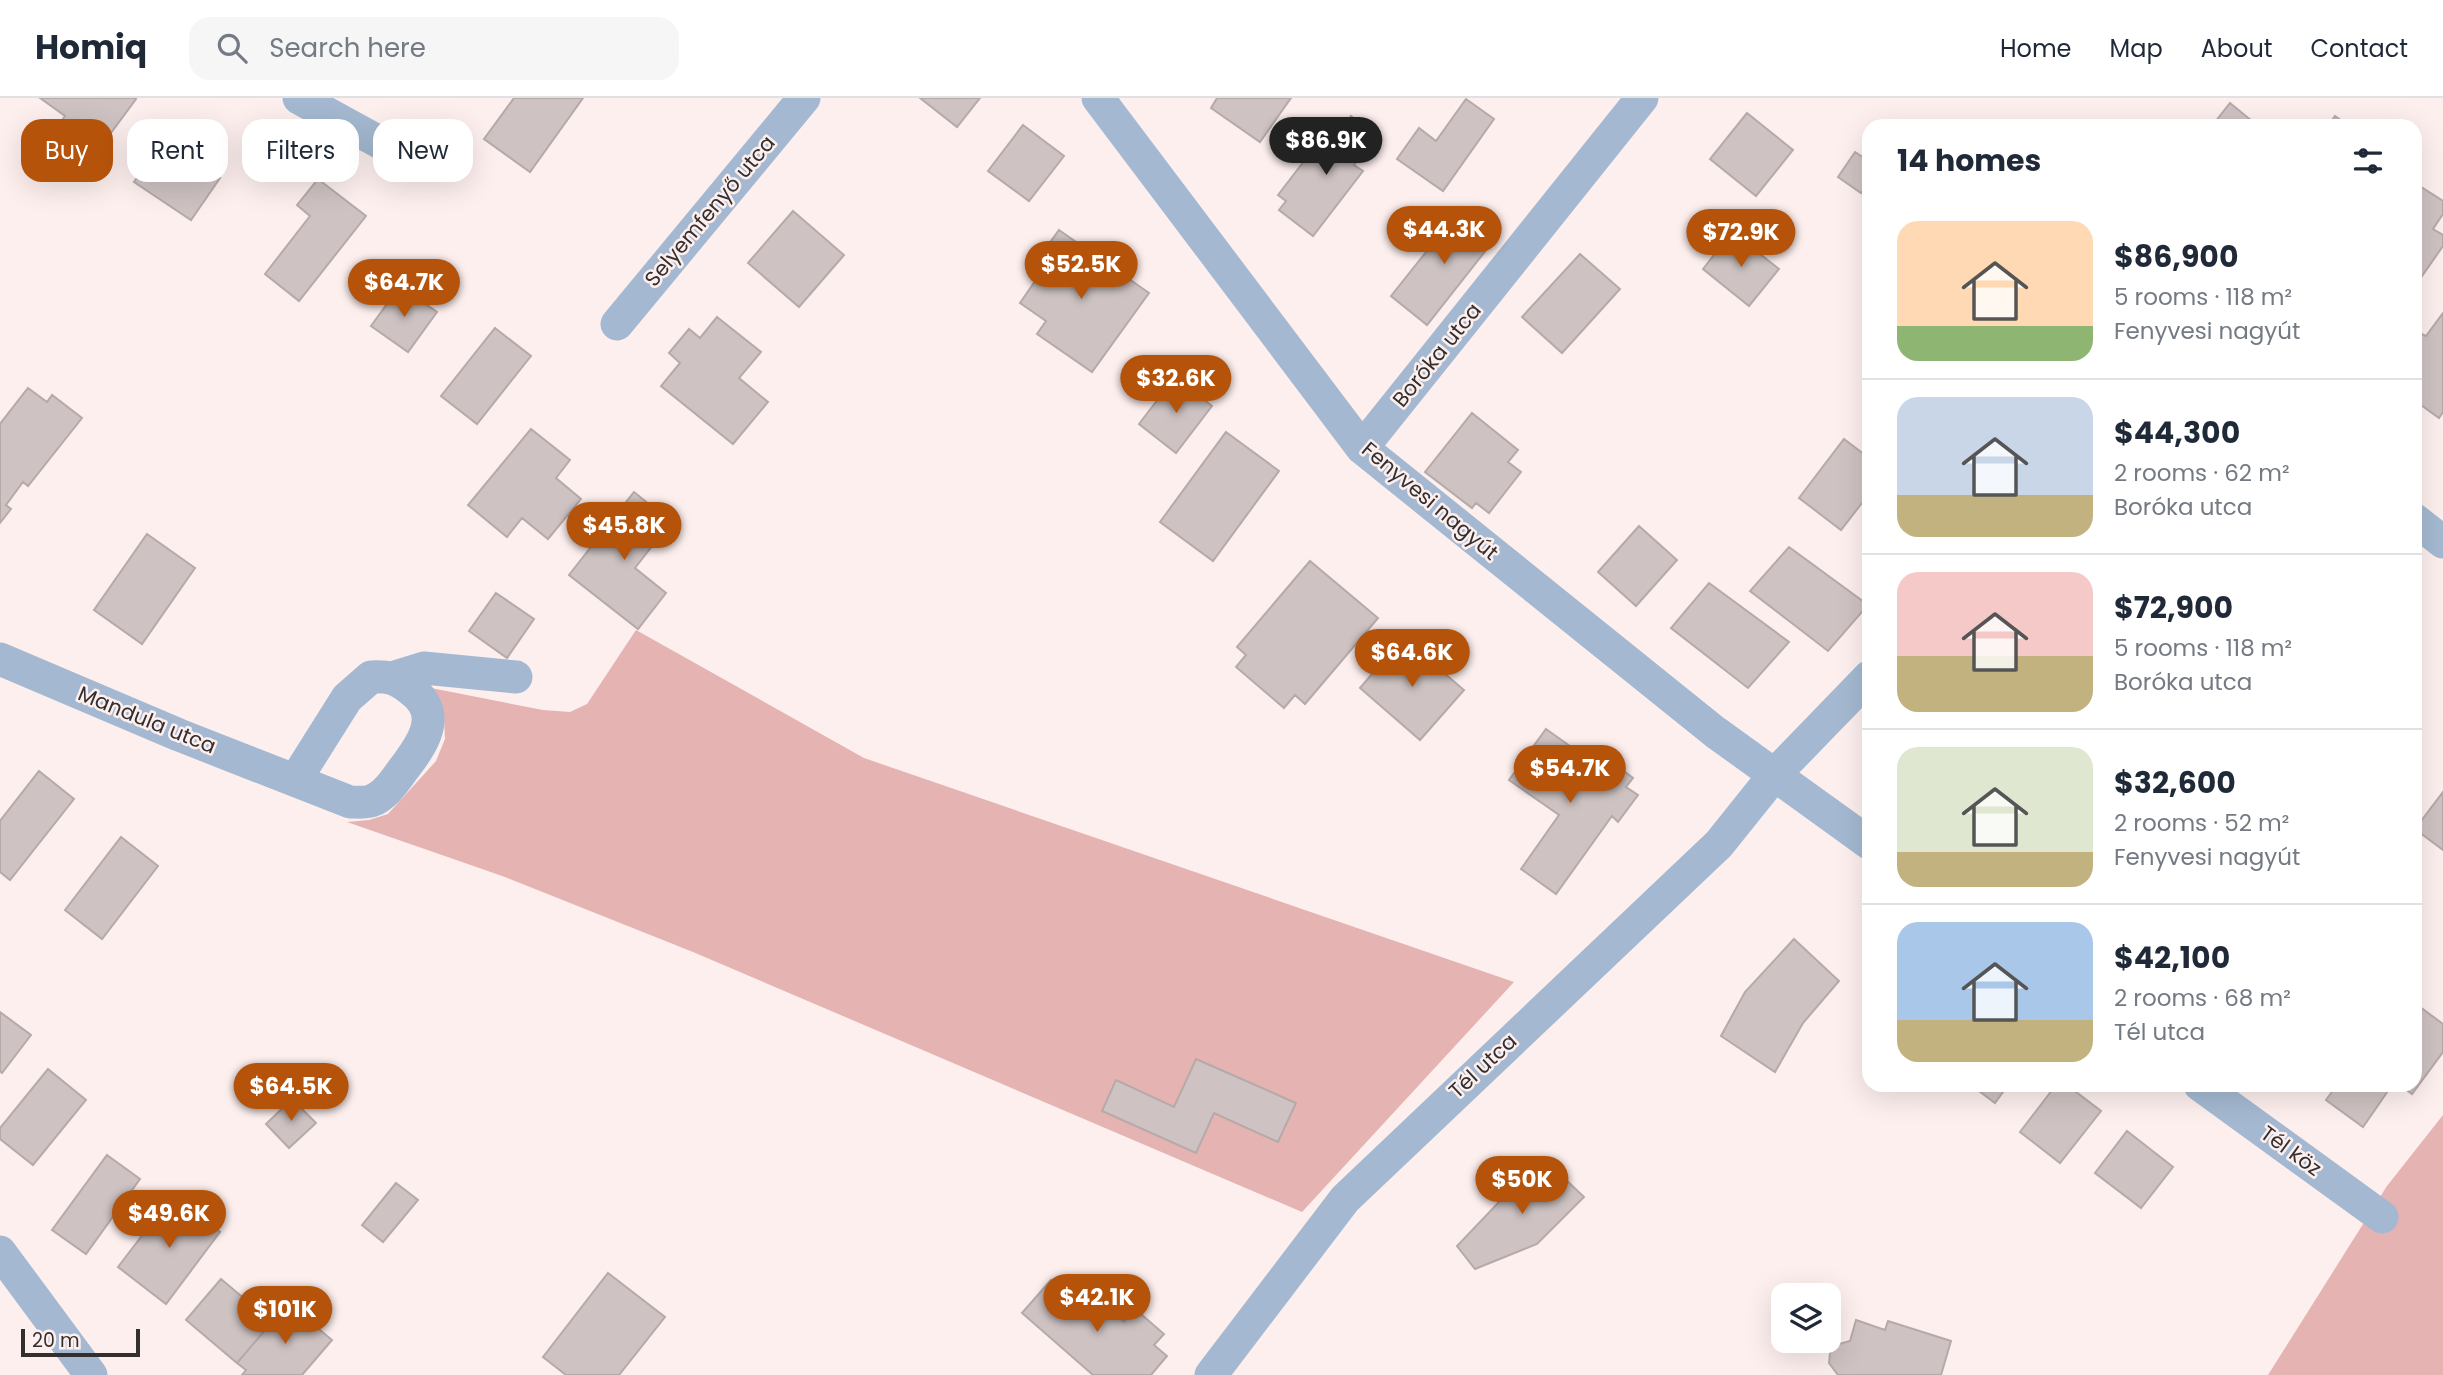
<!DOCTYPE html>
<meta charset="utf-8">
<style>
:root{--surface:#fff;--page:#f6f6f7;--text:#1f2937;--muted:#747a83;--line:#e0e1e3;--accent:#b45309}
body{margin:0;font-family:Poppins,sans-serif;background:var(--page);color:var(--text);height:100vh;display:flex;flex-direction:column;font-size:26px;white-space:nowrap}
*{box-sizing:border-box;margin:0}
p{font-size:23px;color:var(--muted)}
.icon{flex:none;width:38px;height:38px;fill:none;stroke:currentColor;stroke-width:2;stroke-linecap:round;stroke-linejoin:round}
.map{position:relative;flex:1;overflow:hidden}
.panel{position:absolute;left:1862px;top:21px;width:560px;height:973px;display:flex;flex-direction:column;background:var(--surface);border-radius:21px;box-shadow:0 7px 28px #0002}
.panel>*{flex:none}
.top-card{position:absolute;left:21px;top:21px;width:665px;height:63px;display:flex;gap:14px}
.tools{position:absolute;left:1771px;top:1185px;display:grid;gap:14px}
.tools a{display:grid;place-items:center;width:70px;height:70px;border-radius:14px;background:var(--surface);box-shadow:0 7px 28px #0002;font-size:35px}
.scale{position:absolute;left:21px;bottom:18px;width:119px;box-sizing:border-box;padding-left:7px;border:4px solid #332f2e;border-top:0;font-size:19px;line-height:24px;white-space:nowrap;color:#332f2e;-webkit-text-stroke:5px #fcefee;paint-order:stroke}
.price{position:absolute;translate:-50% -60px;padding:0 16px;border-radius:24px;background:var(--accent);color:#fff;font-size:23px;line-height:46px;filter:drop-shadow(0 2px 4px #0008)}
.price::after{content:'';position:absolute;left:50%;top:42px;width:21px;height:16px;margin-left:-10px;background:inherit;clip-path:polygon(0 0,100% 0,50% 100%)}
.price.active{background:#222;color:#fff}
ul{padding:0;list-style:none}
li{display:flex;align-items:center;gap:21px;height:175px;padding:0 35px}
li+li{border-top:2px solid var(--line)}
li span{display:grid;place-items:center;flex:none;width:196px;height:140px;border-radius:21px;color:#555}
li>.icon{margin-inline-start:auto}
span .icon{width:84px;height:84px;fill:#fffc;stroke-width:1}
li b{font-size:30px}
h2{display:flex;justify-content:space-between;align-items:center;height:84px;padding:0 35px;font-size:30px}
.chip{padding:0 24px;border-radius:21px;background:var(--surface);box-shadow:0 7px 28px #0002;font-size:24px;line-height:63px}
.chip.active{background:var(--accent);color:#fff}
header{display:flex;align-items:center;gap:42px;box-sizing:border-box;height:98px;padding:0 35px;background:var(--surface);border-bottom:2px solid var(--line)}
header strong{font-size:33px}
nav{display:flex;gap:38px;margin-inline-start:auto;font-size:24px}
.search{width:490px;height:63px;background:var(--page);display:flex;align-items:center;gap:18px;box-sizing:border-box;padding:0 24px;border-radius:21px;color:var(--muted);font-size:26px}
.map>svg:first-child{display:block}
</style>
<header>
<strong>Homiq</strong>
<div class="search"><svg class="icon" aria-label="search" viewBox="0 0 24 24"><circle cx="10" cy="10" r="6"/><path d="M15 15l6 6"/></svg>Search here</div>
<nav><a>Home</a><a>Map</a><a>About</a><a>Contact</a></nav>
</header>
<div class="map">
<svg width="2443" height="1277" viewBox="0 0 2443 1277">
<rect width="100%" height="100%" fill="#fcefee"/>
<path fill="#e5b3b1" d="M636,532L864,660L1514,884L1302,1114L693,854L505,779L347,724L369,722L388,716L436,663L445,641L444,620L431,590L543,612L570,614L587,606Z
M2443,1017V1277H2268L2387,1088Z"/>
<path fill="#cec2c2" stroke="#b6aaa9" stroke-width="2" d="M40,0H134L136,1L79,78L41,51L65,18Z
M514,0H583L530,74L484,41Z
M920,0H980L957,29Z
M1217,0H1291L1260,44L1211,10Z
M1466,1L1494,21L1443,93L1397,61L1419,30L1436,43Z
M2230,5L2258,28H2212Z
M1747,15L1793,52L1756,98L1710,61Z
M1351,18L1377,38L1354,67L1363,73L1313,138L1279,112L1286,103L1278,97L1318,45L1326,51Z
M2335,18L2349,28H2328Z
M1023,27L1064,58L1029,103L988,73Z
M164,41L220,80L191,122L134,84Z
M1855,54L1869,63V84L1861,95L1838,79Z
M318,81L366,118L299,203L265,176L310,118L297,107Z
M2415,85L2443,103V116L2433,131L2443,137V148L2420,181L2415,178Z
M1462,109L1498,137L1427,227L1391,198Z
M793,113L844,157L799,209L748,165Z
M1059,132L1149,195L1092,274L1037,236L1046,223L1020,205L1042,173L1033,168Z
M1732,134L1779,171L1749,208L1703,171Z
M1580,156L1620,191L1562,255L1522,219Z
M400,188L437,214L408,254L371,228Z
M2443,215V314L2439,320L2421,307L2419,311L2415,309V233L2426,238Z
M717,219L761,254L739,280L768,304L733,346L661,288L680,265L669,255L689,231L700,240Z
M495,230L531,258L477,326L441,298Z
M1175,279L1212,308L1176,355L1139,326Z
M28,290L47,304L52,297L82,320L28,388L23,384L6,407L11,411L0,425V326Z
M1472,315L1518,352L1508,364L1521,374L1489,415L1476,405L1472,410L1425,374Z
M531,331L570,362L556,380L581,401L548,441L522,420L507,439L468,407Z
M1226,334L1279,373L1213,463L1160,424Z
M1844,341L1869,360V396L1841,432L1799,400Z
M634,394L671,424L635,470L666,495L638,531L569,477Z
M1639,428L1677,462L1636,508L1598,474Z
M147,436L195,470L142,546L94,512Z
M1789,449L1868,507L1828,553L1750,493Z
M1310,463L1378,520L1305,606L1295,597L1284,610L1236,569L1246,557L1237,549Z
M1709,485L1789,544L1748,590L1671,530Z
M496,495L534,521L507,560L469,533Z
M1403,540L1464,592L1420,642L1360,590Z
M1546,631L1598,668L1605,659L1633,680L1626,689L1638,697L1618,724L1612,718L1556,796L1521,771L1559,717L1509,682Z
M39,673L74,701L10,782L0,774V723Z
M2443,694V752L2415,731Z
M121,739L158,768L102,841L65,812Z
M1794,841L1839,883L1803,925L1775,974L1721,938L1745,894Z
M2416,906L2443,926V954L2412,996L2400,987H2415Z
M0,914L31,937L2,975L0,973Z
M1196,961L1296,1005L1278,1044L1214,1015L1196,1055L1102,1013L1116,982L1174,1009Z
M48,971L86,1002L33,1067L0,1041V1030Z
M1971,987H2008L1995,1005Z
M2056,987H2067L2101,1013L2060,1065L2020,1034Z
M2337,987H2392L2363,1029L2326,1002Z
M292,1001L316,1025L289,1050L266,1026Z
M2127,1033L2173,1069L2141,1110L2095,1075Z
M107,1057L140,1081L86,1156L52,1132Z
M1542,1059L1584,1099L1537,1146L1475,1171L1457,1148Z
M396,1085L418,1102L383,1144L362,1127Z
M173,1097L220,1134L166,1206L118,1169Z
M608,1175L665,1219L619,1277H566L543,1259Z
M221,1181L272,1224L237,1265L186,1222Z
M1051,1182L1084,1210L1095,1198L1124,1224L1135,1211L1164,1236L1154,1247L1167,1258L1151,1277H1093L1022,1215Z
M288,1205L332,1242L302,1277H242L246,1272L237,1265Z
M1856,1222L1885,1232L1888,1223L1951,1243L1941,1277H1838L1829,1265L1830,1255L1835,1247L1850,1243Z"/>
<g fill="none" stroke-linecap="round" stroke-linejoin="round">
<path stroke="#a4b9d1" stroke-width="33" d="M299,0L381,45
M1098,0L1362,350L1715,634L1869,745
M617,226L804,0
M1362,350L1642,0
M2415,422L2443,444
M0,561L179,637L350,704C357,704 364,705 371,703C385,698 394,684 402,673C422,647 445,616 410,591C396,580 388,578 371,579L347,600L296,681
M395,579L424,570L516,579
M2200,987L2382,1119
M0,1154L91,1277
M1211,1277L1345,1101L1719,746L1775,676L1869,579"/>
</g>
<g text-anchor="middle" stroke-width="5" stroke-linejoin="round" paint-order="stroke">
<g font-size="21" fill="#332f2e" stroke="#fcefee">
<text transform="translate(710 113) rotate(-50)" y="7">Selyemfenyő utca</text>
<text transform="translate(1437 257) rotate(-51)" y="7">Boróka utca</text>
<text transform="translate(1430 403) rotate(40)" y="7">Fenyvesi nagyút</text>
<text transform="translate(147 622) rotate(22)" y="7">Mandula utca</text>
<text transform="translate(1483 968) rotate(-43)" y="7">Tél utca</text>
<text transform="translate(2291 1053) rotate(36)" y="7">Tél köz</text>
</g>
</g>
</svg>
<div class="tools">
<a><svg class="icon" aria-label="layers" viewBox="0 0 24 24"><path d="M12 4l9 5-9 5-9-5zM3 14l9 5 9-5"/></svg></a>
</div>
<div class="scale">20 m</div>
<b class="price active" style="left:1326px;top:79px">$86.9K</b>
<b class="price" style="left:1444px;top:168px">$44.3K</b>
<b class="price" style="left:1741px;top:171px">$72.9K</b>
<b class="price" style="left:1081px;top:203px">$52.5K</b>
<b class="price" style="left:404px;top:221px">$64.7K</b>
<b class="price" style="left:1176px;top:317px">$32.6K</b>
<b class="price" style="left:624px;top:464px">$45.8K</b>
<b class="price" style="left:1412px;top:591px">$64.6K</b>
<b class="price" style="left:1570px;top:707px">$54.7K</b>
<b class="price" style="left:291px;top:1025px">$64.5K</b>
<b class="price" style="left:1522px;top:1118px">$50K</b>
<b class="price" style="left:169px;top:1152px">$49.6K</b>
<b class="price" style="left:1097px;top:1236px">$42.1K</b>
<b class="price" style="left:285px;top:1248px">$101K</b>
<div class="top-card">
<a class="chip active">Buy</a>
<a class="chip">Rent</a>
<a class="chip">Filters</a>
<a class="chip">New</a>
</div>
<section class="panel">
<h2>14 homes<svg class="icon" aria-label="filters" viewBox="0 0 24 24"><path d="M4 7h16M4 17h16"/><circle cx="9" cy="7" r="2"/><circle cx="15" cy="17" r="2"/></svg></h2>
<ul>
<li><span style="background:linear-gradient(#ffd9b3 75%,#8fb573 0)"><svg class="icon" aria-label="home" viewBox="0 0 24 24"><path d="M3 11l9-7 9 7M6 9v11h12V9"/></svg></span><div><b>$86,900</b><p>5 rooms · 118 m²</p><p>Fenyvesi nagyút</p></div></li>
<li><span style="background:linear-gradient(#c9d6e8 70%,#c2b280 0)"><svg class="icon" aria-label="home" viewBox="0 0 24 24"><path d="M3 11l9-7 9 7M6 9v11h12V9"/></svg></span><div><b>$44,300</b><p>2 rooms · 62 m²</p><p>Boróka utca</p></div></li>
<li><span style="background:linear-gradient(#f6c9c9 60%,#c2b280 0)"><svg class="icon" aria-label="home" viewBox="0 0 24 24"><path d="M3 11l9-7 9 7M6 9v11h12V9"/></svg></span><div><b>$72,900</b><p>5 rooms · 118 m²</p><p>Boróka utca</p></div></li>
<li><span style="background:linear-gradient(#dfe7d0 75%,#c2b280 0)"><svg class="icon" aria-label="home" viewBox="0 0 24 24"><path d="M3 11l9-7 9 7M6 9v11h12V9"/></svg></span><div><b>$32,600</b><p>2 rooms · 52 m²</p><p>Fenyvesi nagyút</p></div></li>
<li><span style="background:linear-gradient(#a9c7e8 70%,#c2b280 0)"><svg class="icon" aria-label="home" viewBox="0 0 24 24"><path d="M3 11l9-7 9 7M6 9v11h12V9"/></svg></span><div><b>$42,100</b><p>2 rooms · 68 m²</p><p>Tél utca</p></div></li>
</ul>
</section>
</div>
